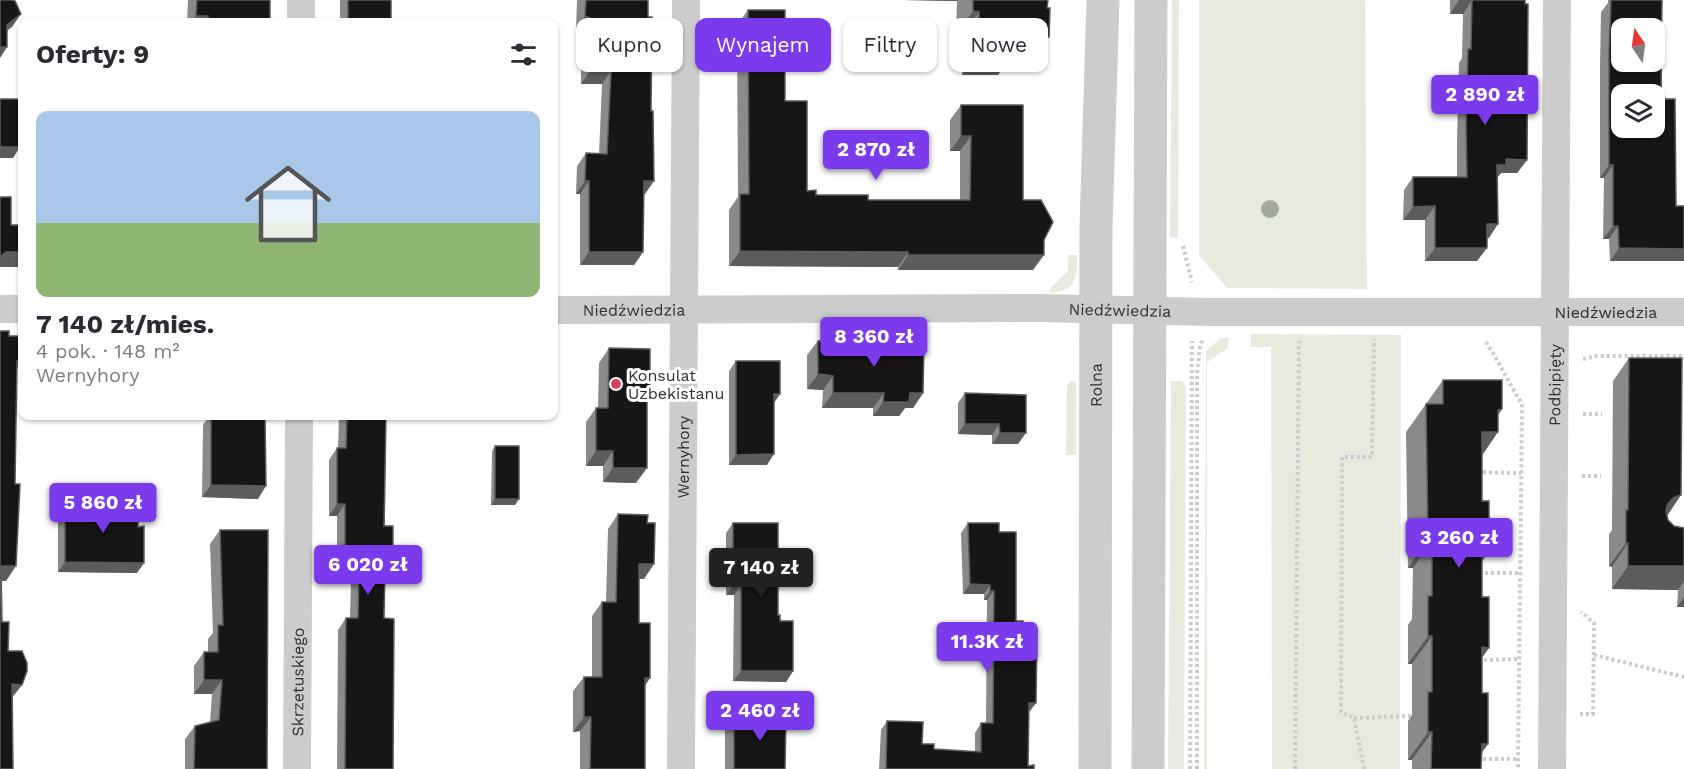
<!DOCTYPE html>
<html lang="pl">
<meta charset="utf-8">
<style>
:root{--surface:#fff;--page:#f7f7f7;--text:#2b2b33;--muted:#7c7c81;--accent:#7c3aed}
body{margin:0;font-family:"Work Sans",sans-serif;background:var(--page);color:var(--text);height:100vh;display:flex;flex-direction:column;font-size:22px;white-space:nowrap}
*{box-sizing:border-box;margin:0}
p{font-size:20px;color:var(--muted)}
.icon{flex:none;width:33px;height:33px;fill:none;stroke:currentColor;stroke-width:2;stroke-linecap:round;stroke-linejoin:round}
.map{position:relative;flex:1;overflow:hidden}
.sheet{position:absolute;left:18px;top:18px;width:540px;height:402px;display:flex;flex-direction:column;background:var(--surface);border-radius:12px;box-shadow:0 2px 4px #0004}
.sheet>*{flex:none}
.guide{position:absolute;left:576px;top:18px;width:570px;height:54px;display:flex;gap:12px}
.needle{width:39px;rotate:347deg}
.controls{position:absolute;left:1611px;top:18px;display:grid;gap:12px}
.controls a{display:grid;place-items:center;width:54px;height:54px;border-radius:12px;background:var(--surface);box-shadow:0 2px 4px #0004;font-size:30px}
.price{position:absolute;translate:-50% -51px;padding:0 14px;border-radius:6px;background:var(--accent);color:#fff;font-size:20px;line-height:39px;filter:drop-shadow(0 2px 3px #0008)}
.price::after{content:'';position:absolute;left:50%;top:36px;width:18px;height:14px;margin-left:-9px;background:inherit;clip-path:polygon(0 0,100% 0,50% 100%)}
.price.on{background:#222;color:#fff}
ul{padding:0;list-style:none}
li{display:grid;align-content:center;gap:12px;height:318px;padding:0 18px}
li span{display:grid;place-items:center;height:186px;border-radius:12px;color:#555}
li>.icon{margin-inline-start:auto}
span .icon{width:108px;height:108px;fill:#fffc;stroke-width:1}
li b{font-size:26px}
h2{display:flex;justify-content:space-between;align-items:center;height:72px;padding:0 18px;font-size:26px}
.tag{padding:0 21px;border-radius:12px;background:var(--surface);box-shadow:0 2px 4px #0004;font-size:21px;line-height:54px}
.tag.on{background:var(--accent);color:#fff}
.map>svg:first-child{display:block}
</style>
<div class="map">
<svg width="1684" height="769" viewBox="0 0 1684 769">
<rect width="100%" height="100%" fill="#fff"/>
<path fill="#e6ebde" d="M1172,0H1179L1178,238L1170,237Z
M1199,0H1365L1367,289L1227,288L1199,255Z
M1068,255H1077C1077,278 1076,291 1050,293V289L1068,271Z
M1251,334L1401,335L1400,769H1272L1271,347H1251Z
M1221,338H1229L1228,348L1207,362V769H1204L1206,351Z
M1071,381L1076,382V455H1066L1067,386Z
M1171,381H1182L1186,387L1184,769H1168Z"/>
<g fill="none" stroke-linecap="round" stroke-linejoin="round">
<path stroke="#ccc" stroke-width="4" stroke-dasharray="3 3" stroke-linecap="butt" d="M1183,246L1192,282
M1486,342C1499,362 1509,383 1522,404L1518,769
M1583,359L1596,356H1684
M1583,414H1602
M1477,472L1521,473
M1582,476H1601
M1479,573H1520
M1594,655L1684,677
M1478,660L1519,659
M1580,714H1593L1594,623L1581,612
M1354,718L1412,716
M1477,759H1518
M1190,769L1192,341
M1197,769V373L1200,346L1202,341
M1295,769L1299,341
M1364,769L1354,718L1341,712L1342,457H1372L1374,339"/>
<g stroke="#ccc" stroke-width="28">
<path d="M301,22V0"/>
<path d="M0,309H22"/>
<path id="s1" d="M554,310L1041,308L1210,312H1684"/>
<path id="s2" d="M297,769L299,416"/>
<path id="s3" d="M681,769L686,0"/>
<path id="s4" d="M1552,769L1557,0"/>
</g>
<g stroke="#ccc" stroke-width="33">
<path id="s5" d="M1095,769L1096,227L1103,0"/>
<path d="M1148,769L1151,0"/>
</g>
</g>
<circle fill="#a3ab96" cx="1270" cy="209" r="9"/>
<path fill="#8a8a8a" d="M188,0H270V22H187Z
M340,0H391V22H340Z
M577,0H648L643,252L634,265H580V194H576L577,166L586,153L599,154L602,84H581V31L576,29Z
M903,0H1048L1033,61L1008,60L998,75H962V35H956L957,1Z
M1450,0H1525L1527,160L1517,173H1501L1497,178L1489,238H1487L1477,261H1425V220H1403L1404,190L1413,177H1457V139L1459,63L1462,58L1463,14H1450Z
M1608,0H1662L1661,99L1676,206L1610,261L1609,239H1603L1604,178H1600V66L1601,12L1608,3Z
M748,10L785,101L807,191L816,195L868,200H960V151H950V120L961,105L1023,200L1044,240L1033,270H898V267L729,266V210L738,197L737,25Z
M818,341L923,393L913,408H905L899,416H873V408H822L823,390L807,389V355Z
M609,348L650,389L647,393L636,483L603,482V466H586V422L596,408H598L599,363Z
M1629,358L1668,520L1674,526L1684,528V607H1677L1678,590L1612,589V567L1609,566V534L1612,530L1613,381Z
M736,361L780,394L774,403L767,465H729V371Z
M1443,380L1502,409L1498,415L1482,456V501L1489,551L1482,561V693L1488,744L1481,753V769H1412V760H1408V721L1412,715V664H1408V625L1412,619L1413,568H1408L1406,432Z
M965,393L1026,395L1018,444H992V435L958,434V403Z
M209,416H265L258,499L202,497L203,425Z
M339,416H386L384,618L393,769H337L338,630L346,618H350L351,580H337V516H329V460L337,448H338Z
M495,446L515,505H491L492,451Z
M65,504L137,573L58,572V514Z
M618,514L644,579H639V623L650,678L645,685V769H580V731L573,732V691L584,677H592V616L602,602H606L608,529Z
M733,523L778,615L793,671L786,682L733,681L734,595H726V533Z
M968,523L999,532L1016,621L1023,629L1036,703L1029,712L1028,766L1034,769H879L881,730L887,721L922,744L934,749L975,752V733L981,723H986L987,600H984V594H963L961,533Z
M220,530L267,769H185V739L195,726L210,722L212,694H194V666L204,652H208V639L213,633L210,544Z
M734,714L785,769H725V727Z"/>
<path fill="#5c5c5c" d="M903,0H957V1Z
M1459,0H1472L1463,14H1450Z
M973,11L979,12L962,35H956Z
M21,14L12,27L0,36L7,25Z
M196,16H208L204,22H192Z
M585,16L590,18L581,31L576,29Z
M1014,37H1049L1033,61L1008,60L998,75H962L978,51Z
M0,47H7L0,58Z
M590,71H611L602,84H581Z
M961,136H971L960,151H950Z
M0,147H20L13,158H0Z
M1506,159L1527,160L1517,173H1501L1497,178V165Z
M1609,165H1613L1604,178H1600Z
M585,181H589L580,194H576Z
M644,181H654L645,194H635Z
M1435,206L1425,220H1403L1413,207Z
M1487,224H1498L1489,238L1477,237Z
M1613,226H1618L1609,239H1603Z
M1435,248H1487L1477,261H1425Z
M1619,248L1684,249V261H1610Z
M740,251L908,252L898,267L729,266Z
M6,252H22V267H0V257Z
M589,252H643L634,265H580Z
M908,255H1044L1033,270H898Z
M17,361H22L12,376Z
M818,374L833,376L823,390L807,389Z
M833,393H884L873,408H822Z
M910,393H923L913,408H905L899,416H873L883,402Z
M774,394H780L773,404Z
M1502,409L1486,432H1498L1479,460L1462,461L1498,410Z
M965,424H999L992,435L958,434Z
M1000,433H1026L1018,444H992Z
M596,451H613L603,466H586Z
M774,454L767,465H729L736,455Z
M613,468H647L636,483L603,482Z
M211,485L266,486L258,499L202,497Z
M1681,495L1665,519L1667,505L1673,498Z
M495,499H519L515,505H491Z
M337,504H345L337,516H329Z
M1428,540H1432L1413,568H1408Z
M1626,543H1628L1612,567L1609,566Z
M1482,551H1489L1469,580Z
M65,562L144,563L137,573L58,572Z
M639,564H654L644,579H629Z
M1,566H16L6,581H0Z
M1628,566H1684V581L1678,590L1612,589Z
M345,568H359L351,580H337Z
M385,568H393L385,579Z
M970,584L990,585L984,594H963Z
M733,585H741L734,595H726Z
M990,591H994L987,600H984Z
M1684,597V607H1677Z
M1428,636H1432L1412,664H1408Z
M1482,647L1489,648L1469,676Z
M741,671H793L786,682L733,681Z
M645,678H650L640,693Z
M204,680H222L212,694H194Z
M12,684L22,685L11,699Z
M1029,703H1036L1029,712H1022Z
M584,717H591L580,731L573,732Z
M1428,732H1432L1412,760H1408Z
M1482,744H1488L1470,769Z"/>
<path fill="#161616" stroke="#5c5c5c" stroke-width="1.5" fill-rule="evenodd" d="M0,0H11L15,1L21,14L7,25V47H0Z
M197,0H270V22H208V16H196Z
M348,0H391V22H348Z
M586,0H648V17H652L651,111H653L654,181H644L643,252H589V181H585L586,153L607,154L611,71H590V18L585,16Z
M973,0H1048L1047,8H1050L1049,37H1014V52L978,51L979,12L973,11Z
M1459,0H1525V4H1528L1527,160L1506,159V165H1497L1498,224H1487V248H1435V206L1413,207V177H1467L1466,125L1468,49H1471L1472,0Z
M1611,0H1662L1661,99H1675L1676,206H1684V249L1619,248L1618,226H1613V165H1609V53ZM1622,28H1654V62H1622ZM1622,94H1654V128H1622Z
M748,10H785V101H807V191L816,190V195H868V200H970L971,136H961V105H1023V200H1041L1053,222L1044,240V255H908V252L740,251V194H749Z
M0,99H20V147H0Z
M0,197H11V225H22V252H6L0,257Z
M0,331H9V336H22V361H17L15,484H20L16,566H1L2,622H9L8,651H22L27,663V671L22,685L12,684L13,769H0Z
M818,341L924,343L923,393H910L909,402H883L884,393H833V376L818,374Z
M609,348L650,349V389H647V468H613V451H596V408H608Z
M1629,358H1682L1681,495L1673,498L1667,505L1666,512L1668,520L1674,526L1684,528V566H1628V543H1626V510H1628Z
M736,361H780V394H774V454L736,455Z
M1443,380H1502V409L1498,410V432H1482V501H1489V551H1482V597H1489V648L1482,647V693H1488V744H1482L1481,769H1431L1432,732H1428V692H1432V636H1428V596H1432V540H1428L1426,404H1443Z
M965,393L1026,395V433H1000L999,424H965Z
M211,416H265L266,486L211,485Z
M347,416H386L384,526H393V568H385L384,618L394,619L393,769H345L346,618H358L359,568H345V504H337V448H346Z
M495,446H519V499H495Z
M65,504L138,505V527L144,526V563L65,562Z
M618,514L648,515L647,523H655L654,564H639V623H650V678H645V769H590L591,717H584V677H602V602H616Z
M733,523H778V615H780V621H793V671H741V585H733Z
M968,523H999V532H1016V621H1023V629H1037L1036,703H1029L1028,766L1034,765V769H886L887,721L923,722L922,744H934V749L981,752V723H993L994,591H990V585L970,584Z
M220,530H268L267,769H194L195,726L219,720L222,680H204V652H218V625H223Z
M734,714L786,715L785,769H734Z"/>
<circle fill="#d6405f" stroke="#fff" stroke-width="2" cx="616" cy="384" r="6"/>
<g text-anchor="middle" stroke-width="6" stroke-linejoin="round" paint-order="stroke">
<g font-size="16" fill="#2f2f2f" stroke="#fff">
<text dy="6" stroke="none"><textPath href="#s1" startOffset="80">Niedźwiedzia</textPath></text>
<text dy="6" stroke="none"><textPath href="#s1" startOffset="566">Niedźwiedzia</textPath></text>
<text dy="6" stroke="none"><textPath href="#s1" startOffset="1052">Niedźwiedzia</textPath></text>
<text dy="6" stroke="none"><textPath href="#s5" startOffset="384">Rolna</textPath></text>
<text dy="6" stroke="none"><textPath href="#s4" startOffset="384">Podbipięty</textPath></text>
<text dy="6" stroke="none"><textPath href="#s3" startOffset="312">Wernyhory</textPath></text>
<text dy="6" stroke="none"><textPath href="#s2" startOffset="87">Skrzetuskiego</textPath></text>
</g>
<g font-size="16" fill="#2f2f2f" stroke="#fff" text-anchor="start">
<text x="628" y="381">Konsulat<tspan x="628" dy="18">Uzbekistanu</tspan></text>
</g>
</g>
</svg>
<div class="controls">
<a><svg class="needle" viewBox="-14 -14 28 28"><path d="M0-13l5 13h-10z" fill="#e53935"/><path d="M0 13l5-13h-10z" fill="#7c7c81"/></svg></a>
<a><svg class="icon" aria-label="layers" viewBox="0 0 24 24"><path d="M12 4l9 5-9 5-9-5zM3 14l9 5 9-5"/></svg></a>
</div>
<b class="price" style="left:1485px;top:126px">2 890 zł</b>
<b class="price" style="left:876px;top:181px">2 870 zł</b>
<b class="price" style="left:874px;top:368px">8 360 zł</b>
<b class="price" style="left:103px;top:534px">5 860 zł</b>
<b class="price" style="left:1459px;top:569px">3 260 zł</b>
<b class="price" style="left:368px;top:596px">6 020 zł</b>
<b class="price on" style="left:761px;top:599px">7 140 zł</b>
<b class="price" style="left:987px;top:673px">11.3K zł</b>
<b class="price" style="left:760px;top:742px">2 460 zł</b>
<div class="guide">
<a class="tag">Kupno</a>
<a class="tag on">Wynajem</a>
<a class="tag">Filtry</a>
<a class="tag">Nowe</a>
</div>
<section class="sheet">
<h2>Oferty: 9<svg class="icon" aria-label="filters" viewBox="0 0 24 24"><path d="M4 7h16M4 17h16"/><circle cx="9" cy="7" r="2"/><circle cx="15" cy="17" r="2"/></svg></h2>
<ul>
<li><span style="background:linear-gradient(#a9c7e8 60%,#8fb573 0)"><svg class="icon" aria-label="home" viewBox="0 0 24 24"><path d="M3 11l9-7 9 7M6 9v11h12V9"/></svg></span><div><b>7 140 zł/mies.</b><p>4 pok. · 148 m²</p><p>Wernyhory</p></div></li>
</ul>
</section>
</div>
